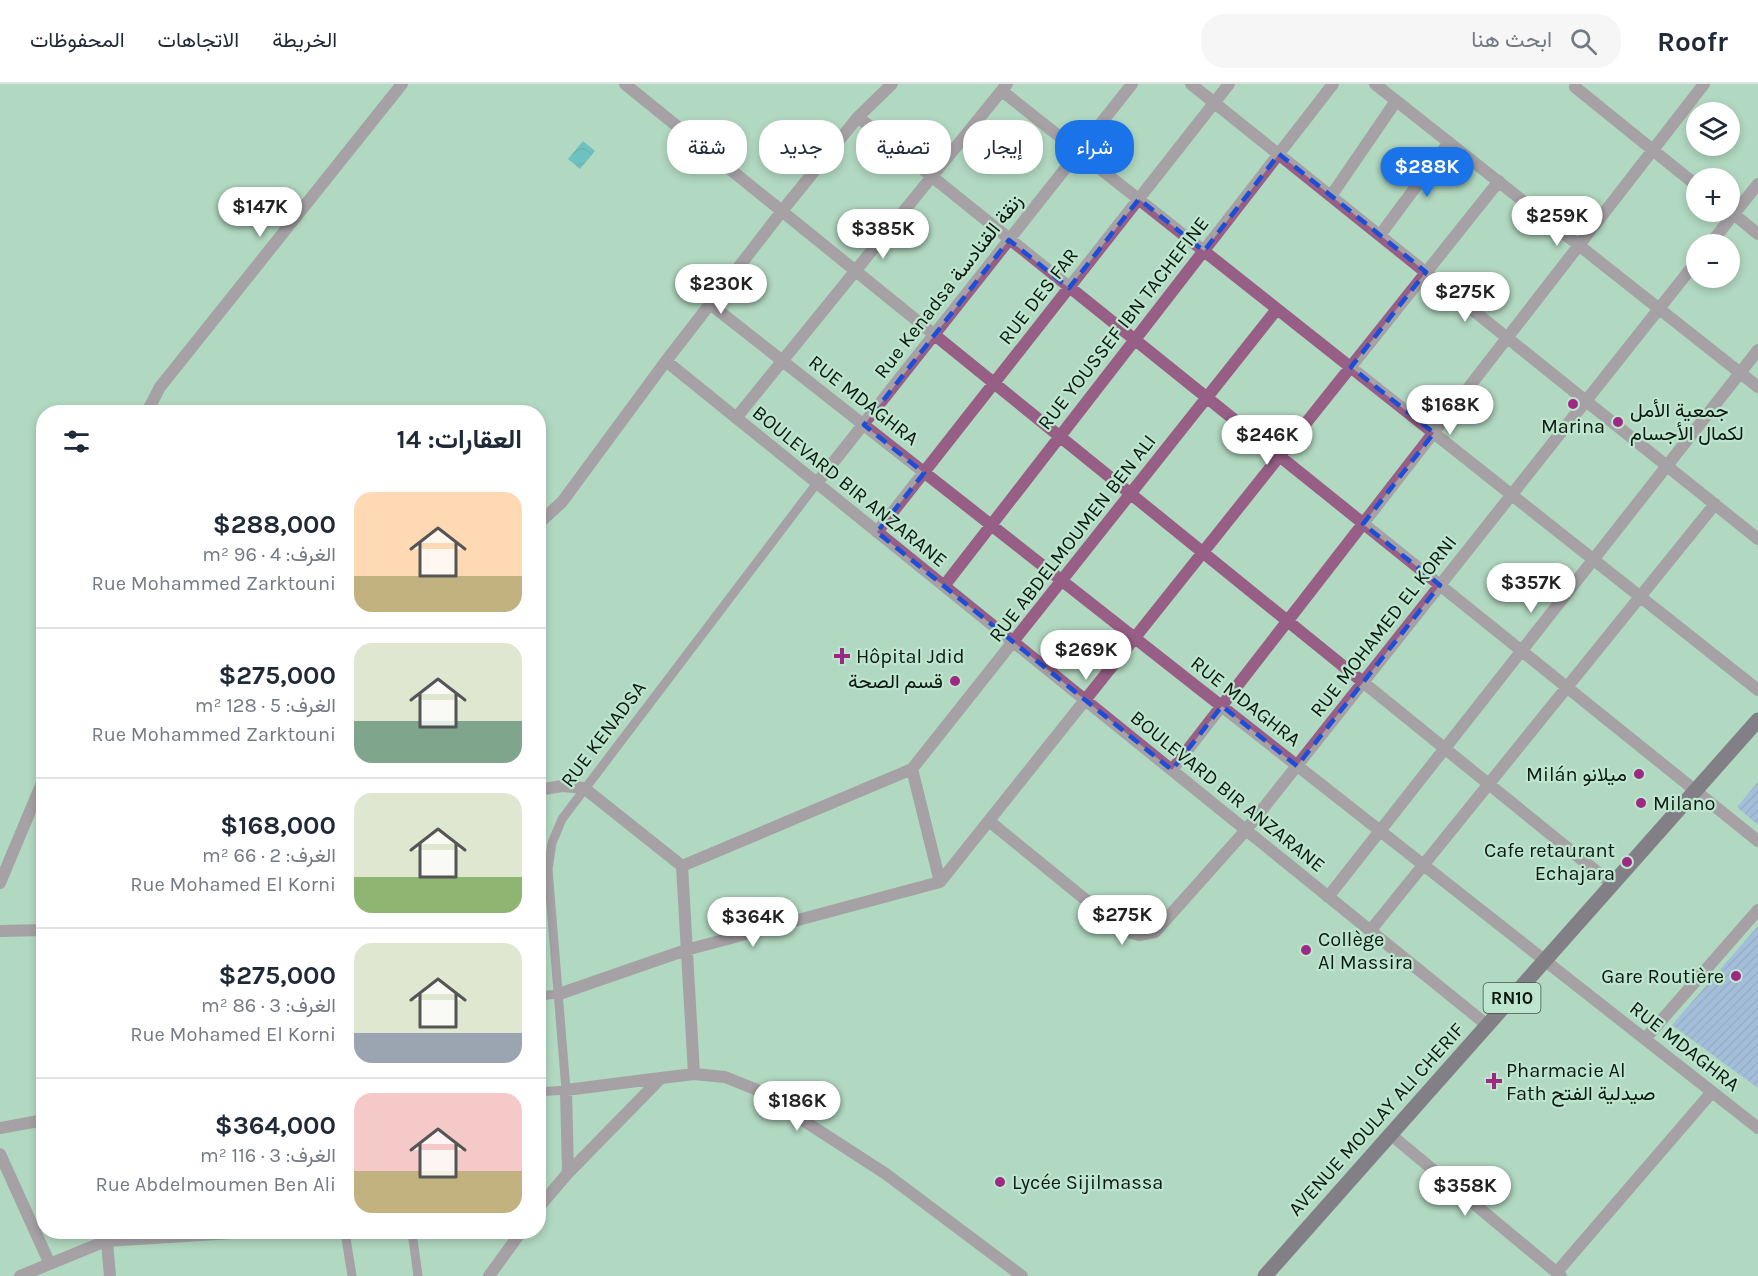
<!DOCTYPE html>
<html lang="ar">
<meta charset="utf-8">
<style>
:root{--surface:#fff;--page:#f6f6f7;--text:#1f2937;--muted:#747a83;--line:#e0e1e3;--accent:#1a73e8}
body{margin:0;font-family:Karla,Vazirmatn,sans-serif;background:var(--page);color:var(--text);direction:rtl;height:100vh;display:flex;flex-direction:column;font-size:22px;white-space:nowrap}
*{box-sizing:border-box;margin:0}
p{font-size:20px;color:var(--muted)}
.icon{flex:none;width:33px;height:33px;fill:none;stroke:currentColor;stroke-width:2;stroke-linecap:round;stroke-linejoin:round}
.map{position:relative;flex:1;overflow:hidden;direction:ltr}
.panel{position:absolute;left:36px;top:321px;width:510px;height:834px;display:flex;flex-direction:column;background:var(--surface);border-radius:24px;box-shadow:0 3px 9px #0003;direction:rtl}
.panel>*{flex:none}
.top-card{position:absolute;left:564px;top:36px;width:570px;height:54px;direction:rtl;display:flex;gap:12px}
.buttons{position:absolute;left:1686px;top:18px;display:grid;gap:12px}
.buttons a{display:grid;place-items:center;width:54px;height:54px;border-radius:50%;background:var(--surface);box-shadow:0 3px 9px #0003;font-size:30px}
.price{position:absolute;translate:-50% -51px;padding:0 14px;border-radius:21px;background:#fff;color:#222;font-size:20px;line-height:39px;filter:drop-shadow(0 2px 3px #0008)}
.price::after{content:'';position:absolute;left:50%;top:36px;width:18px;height:14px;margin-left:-9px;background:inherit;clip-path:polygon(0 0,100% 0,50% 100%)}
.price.current{background:var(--accent);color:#fff}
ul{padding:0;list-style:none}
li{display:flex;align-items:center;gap:18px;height:150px;padding:0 24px}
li+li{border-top:2px solid var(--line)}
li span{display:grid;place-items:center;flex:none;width:168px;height:120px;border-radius:18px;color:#555}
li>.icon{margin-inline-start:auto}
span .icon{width:72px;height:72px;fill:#fffc;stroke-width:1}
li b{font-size:26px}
h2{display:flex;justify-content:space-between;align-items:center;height:72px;padding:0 24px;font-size:26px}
.tag{padding:0 21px;border-radius:24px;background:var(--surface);box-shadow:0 3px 9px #0003;font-size:21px;line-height:54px}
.tag.current{background:var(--accent);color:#fff}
header{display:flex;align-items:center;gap:36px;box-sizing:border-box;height:84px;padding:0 30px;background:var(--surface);border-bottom:2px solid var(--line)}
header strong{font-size:28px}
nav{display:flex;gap:33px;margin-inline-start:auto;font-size:21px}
.search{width:420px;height:54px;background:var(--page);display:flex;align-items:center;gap:15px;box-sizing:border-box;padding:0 21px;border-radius:24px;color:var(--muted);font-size:22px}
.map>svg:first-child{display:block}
</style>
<header>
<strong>Roofr</strong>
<div class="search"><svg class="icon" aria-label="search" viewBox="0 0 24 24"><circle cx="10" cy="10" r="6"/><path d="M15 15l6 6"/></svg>ابحث هنا</div>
<nav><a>الخريطة</a><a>الاتجاهات</a><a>المحفوظات</a></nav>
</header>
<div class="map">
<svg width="1758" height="1192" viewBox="0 0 1758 1192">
<defs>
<pattern id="water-waves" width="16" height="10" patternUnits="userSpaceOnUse" patternTransform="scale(1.5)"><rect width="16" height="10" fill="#21a5c3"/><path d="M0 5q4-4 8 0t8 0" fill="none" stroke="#1b869d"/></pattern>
<pattern id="building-hatch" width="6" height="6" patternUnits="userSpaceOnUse" patternTransform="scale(1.5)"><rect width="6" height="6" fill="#929bfd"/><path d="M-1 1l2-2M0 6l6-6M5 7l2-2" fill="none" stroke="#757ecb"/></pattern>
</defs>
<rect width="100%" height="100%" fill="#b1d8c0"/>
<path fill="url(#water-waves)" d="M583,57L595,67L580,85L568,75Z"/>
<path fill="url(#building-hatch)" d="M1758,698V741L1737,723Z
M1758,842V1004L1672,941Z"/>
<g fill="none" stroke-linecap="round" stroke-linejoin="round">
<path stroke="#975e86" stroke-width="9" d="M538,912L559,910
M538,1008L566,1006L548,785L552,759L562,735L817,399
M345,1148L352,1192
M412,1148L418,1192"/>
<path stroke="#975e86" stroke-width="12" d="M625,0L1612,800
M1191,0L1758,455
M1375,0L1758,303
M1575,3L1696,101
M1002,7L1758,606
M858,33L1758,757
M1331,112L1396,17
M1730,127L1758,150
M1380,151L1449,58
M1710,160L1758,100
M710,220L1758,1044
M666,277L1487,941
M736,334L1007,0
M817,399L1132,0
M538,440L562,418L666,277L782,127L858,33L892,0
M877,448L1229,0
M944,502L1333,0
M912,685L940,798
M1172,686L1704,0
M538,706L562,702L584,704L682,782
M989,737L1124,847L1139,851L1155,848L1246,746L1696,178
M940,798L1499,97
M0,799L44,694
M1328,813L1758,266
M0,847L44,846
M1370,847L1715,420
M559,910L686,866L940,798
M1645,955L1758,826
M694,990L682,782L912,685L1277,225
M0,1044L44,1036
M0,1070L49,1178
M568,1089L661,994L694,990L725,993L755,1005L886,1090L1022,1192
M538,1124L568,1089L566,1006L661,994
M1557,1188L1712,1008
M20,1192L106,1157L248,1148
M489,1192L521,1148"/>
<path stroke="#975e86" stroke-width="12" d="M147,328L160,303L402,0
M1390,1050L1561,1192
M106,1148L110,1192"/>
<path stroke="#4d1340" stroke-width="15" d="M1265,1192L1758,636"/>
</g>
<path d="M0 0H1758V1192H0ZM1279,70L1426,188L1351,283L1434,349L1363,440L1440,501L1297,682L1222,622L1172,686L877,448L924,389L864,341L1009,156L1069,204L1139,115L1204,167Z" fill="#b1d8c0" fill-opacity=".55" fill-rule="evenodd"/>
<path fill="none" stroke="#1d4ed8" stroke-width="4.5" stroke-dasharray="12 8" stroke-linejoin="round" d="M1279,70L1426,188L1351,283L1434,349L1363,440L1440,501L1297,682L1222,622L1172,686L877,448L924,389L864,341L1009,156L1069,204L1139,115L1204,167Z"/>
<g fill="#9e2984" stroke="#bee5cd" stroke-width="2">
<circle cx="1573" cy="320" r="6"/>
<circle cx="1618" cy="338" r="6"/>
<path d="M839 563h6v6h6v6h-6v6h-6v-6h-6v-6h6z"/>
<circle cx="955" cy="597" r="6"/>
<circle cx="1639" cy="690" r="6"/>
<circle cx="1641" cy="719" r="6"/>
<circle cx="1627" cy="778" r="6"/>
<circle cx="1306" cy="866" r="6"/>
<circle cx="1736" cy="892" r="6"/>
<path d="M1491 988h6v6h6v6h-6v6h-6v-6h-6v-6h6z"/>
<circle cx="1000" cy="1098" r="6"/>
</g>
<g text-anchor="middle" stroke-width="4.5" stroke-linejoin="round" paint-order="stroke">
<rect fill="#bee5cd" stroke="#415649" stroke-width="1.5" x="1483.5" y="899" width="57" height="30" rx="4.5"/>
<g font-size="18" font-weight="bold" fill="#0b1911">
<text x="1512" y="920">RN10</text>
</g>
<g font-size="20" fill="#0b1911" stroke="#bee5cd">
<text transform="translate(948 202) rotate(-52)" y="7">Rue Kenadsa زنقة القنادسة</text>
<text transform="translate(1038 212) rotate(-52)" y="7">RUE DES FAR</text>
<text transform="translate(1123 239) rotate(-52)" y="7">RUE YOUSSEF IBN TACHEFINE</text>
<text transform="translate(864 316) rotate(38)" y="7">RUE MDAGHRA</text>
<text transform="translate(850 402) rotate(39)" y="7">BOULEVARD BIR ANZARANE</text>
<text transform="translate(1072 454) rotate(-52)" y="7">RUE ABDELMOUMEN BEN ALI</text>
<text transform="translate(1383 542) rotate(-52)" y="7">RUE MOHAMED EL KORNI</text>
<text transform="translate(1246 617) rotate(38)" y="7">RUE MDAGHRA</text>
<text transform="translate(603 650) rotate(-53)" y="7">RUE KENADSA</text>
<text transform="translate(1228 707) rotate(39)" y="7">BOULEVARD BIR ANZARANE</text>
<text transform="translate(1685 962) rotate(38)" y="7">RUE MDAGHRA</text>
<text transform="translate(1376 1035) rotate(-48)" y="7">AVENUE MOULAY ALI CHERIF</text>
</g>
<g font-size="20" fill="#0b1911" stroke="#bee5cd" text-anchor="start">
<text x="1630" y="333">جمعية الأمل<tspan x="1630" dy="23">لكمال الأجسام</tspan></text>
<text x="1573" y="349" text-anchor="middle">Marina</text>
<text x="856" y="579">Hôpital Jdid</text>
<text x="943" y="604" text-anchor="end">قسم الصحة</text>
<text x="1627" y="697" text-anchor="end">Milán ميلانو</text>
<text x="1653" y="726">Milano</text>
<text x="1615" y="773" text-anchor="end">Cafe retaurant<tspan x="1615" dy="23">Echajara</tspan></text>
<text x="1318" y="862">Collège<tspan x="1318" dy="23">Al Massira</tspan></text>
<text x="1724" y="899" text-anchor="end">Gare Routière</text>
<text x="1506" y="993">Pharmacie Al<tspan x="1506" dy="23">Fath صيدلية الفتح</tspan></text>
<text x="1012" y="1105">Lycée Sijilmassa</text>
</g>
</g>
</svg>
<div class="buttons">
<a><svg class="icon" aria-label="layers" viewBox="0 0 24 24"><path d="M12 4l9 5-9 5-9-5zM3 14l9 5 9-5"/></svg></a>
<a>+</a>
<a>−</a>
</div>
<b class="price current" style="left:1427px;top:114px">$288K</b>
<b class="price" style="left:260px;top:154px">$147K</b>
<b class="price" style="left:1557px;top:163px">$259K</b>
<b class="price" style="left:883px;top:176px">$385K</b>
<b class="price" style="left:721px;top:231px">$230K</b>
<b class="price" style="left:1465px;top:239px">$275K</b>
<b class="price" style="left:1450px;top:352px">$168K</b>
<b class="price" style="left:1267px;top:382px">$246K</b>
<b class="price" style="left:1531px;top:530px">$357K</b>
<b class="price" style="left:1086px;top:597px">$269K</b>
<b class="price" style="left:1122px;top:862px">$275K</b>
<b class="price" style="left:753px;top:864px">$364K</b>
<b class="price" style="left:797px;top:1048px">$186K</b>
<b class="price" style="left:1465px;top:1133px">$358K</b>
<div class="top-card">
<a class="tag current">شراء</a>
<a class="tag">إيجار</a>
<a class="tag">تصفية</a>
<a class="tag">جديد</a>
<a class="tag">شقة</a>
</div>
<section class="panel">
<h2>العقارات: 14<svg class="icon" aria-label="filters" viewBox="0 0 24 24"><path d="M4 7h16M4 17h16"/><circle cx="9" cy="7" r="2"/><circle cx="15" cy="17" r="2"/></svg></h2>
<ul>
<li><span style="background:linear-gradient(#ffd9b3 70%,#c2b280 0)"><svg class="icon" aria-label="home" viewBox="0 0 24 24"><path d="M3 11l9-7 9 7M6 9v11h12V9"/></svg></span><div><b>$288,000</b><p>الغرف: 4 · 96 m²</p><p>Rue Mohammed Zarktouni</p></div></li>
<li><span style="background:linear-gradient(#dfe7d0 65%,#7fa58c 0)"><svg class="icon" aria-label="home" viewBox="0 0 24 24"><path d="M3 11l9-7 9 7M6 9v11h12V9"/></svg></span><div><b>$275,000</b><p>الغرف: 5 · 128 m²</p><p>Rue Mohammed Zarktouni</p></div></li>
<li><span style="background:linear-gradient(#dfe7d0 70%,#8fb573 0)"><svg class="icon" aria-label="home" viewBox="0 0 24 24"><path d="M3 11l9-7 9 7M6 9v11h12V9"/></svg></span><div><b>$168,000</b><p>الغرف: 2 · 66 m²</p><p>Rue Mohamed El Korni</p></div></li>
<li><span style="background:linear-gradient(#dfe7d0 75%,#9aa5b1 0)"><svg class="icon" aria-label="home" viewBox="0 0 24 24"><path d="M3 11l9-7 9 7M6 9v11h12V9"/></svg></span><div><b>$275,000</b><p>الغرف: 3 · 86 m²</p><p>Rue Mohamed El Korni</p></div></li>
<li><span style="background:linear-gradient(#f6c9c9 65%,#c2b280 0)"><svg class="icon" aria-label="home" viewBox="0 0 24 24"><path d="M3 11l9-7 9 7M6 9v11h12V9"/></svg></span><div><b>$364,000</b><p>الغرف: 3 · 116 m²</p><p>Rue Abdelmoumen Ben Ali</p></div></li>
</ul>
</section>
</div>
